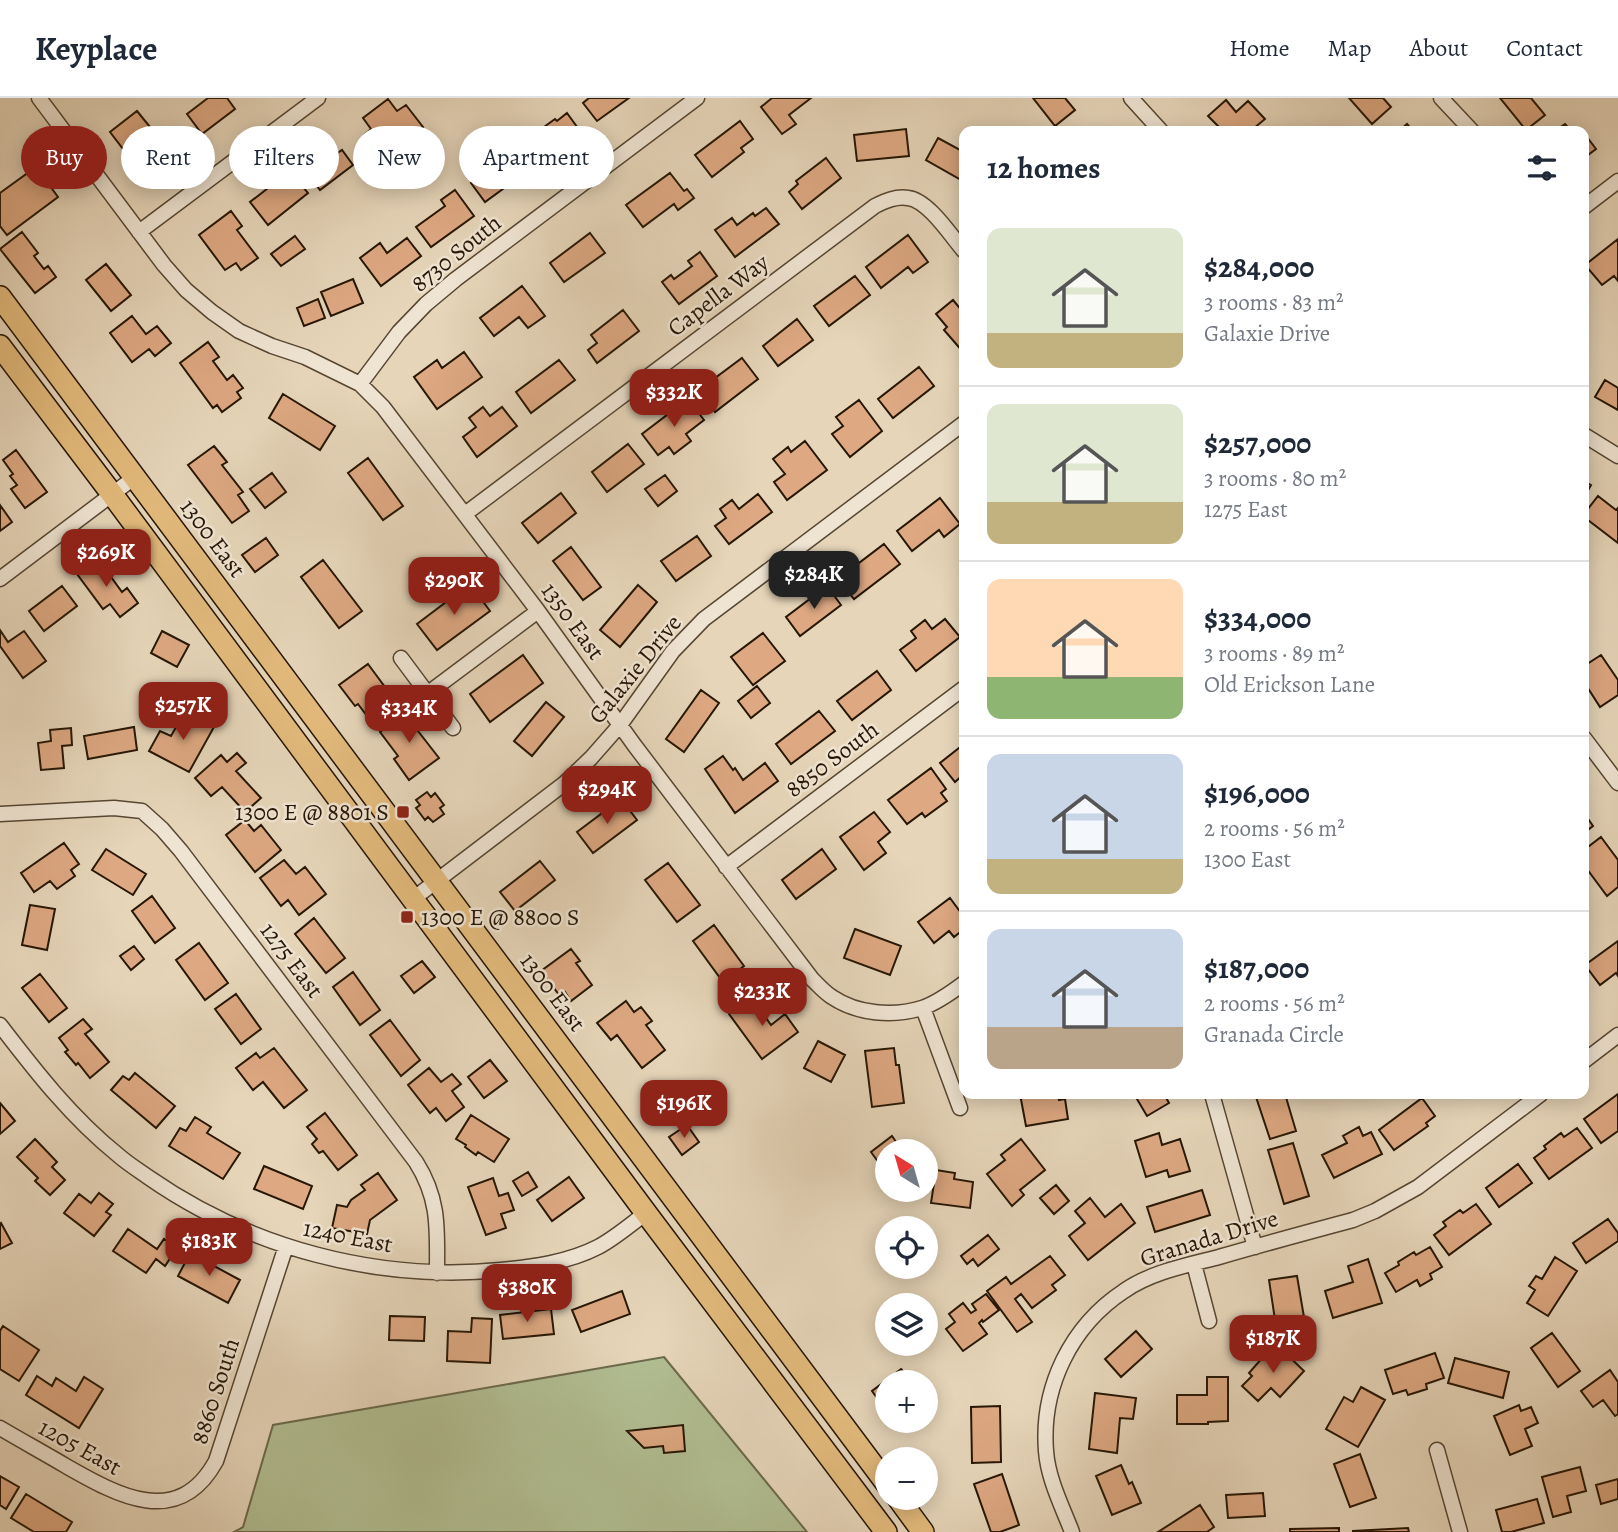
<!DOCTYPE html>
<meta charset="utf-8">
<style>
:root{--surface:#fff;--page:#f6f6f7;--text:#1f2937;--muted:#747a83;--line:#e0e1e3;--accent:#8f2418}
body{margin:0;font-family:Alegreya,serif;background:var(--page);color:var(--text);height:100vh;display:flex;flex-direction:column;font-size:26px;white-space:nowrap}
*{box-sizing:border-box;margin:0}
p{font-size:23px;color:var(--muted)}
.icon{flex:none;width:38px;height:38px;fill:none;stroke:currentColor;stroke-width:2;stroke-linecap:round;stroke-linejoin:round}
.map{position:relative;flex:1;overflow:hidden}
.sheet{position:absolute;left:959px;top:28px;width:630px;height:973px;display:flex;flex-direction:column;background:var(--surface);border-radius:14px;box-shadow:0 4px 18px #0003}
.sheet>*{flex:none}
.hud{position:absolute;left:21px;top:28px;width:665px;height:63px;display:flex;gap:14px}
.needle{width:46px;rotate:323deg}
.controls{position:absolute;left:875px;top:1041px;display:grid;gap:14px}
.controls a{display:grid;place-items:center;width:63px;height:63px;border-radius:50%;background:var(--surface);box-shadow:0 4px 18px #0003;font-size:35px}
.price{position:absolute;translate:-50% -60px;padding:0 16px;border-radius:14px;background:var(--accent);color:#fff;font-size:23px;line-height:46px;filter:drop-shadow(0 2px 4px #0008)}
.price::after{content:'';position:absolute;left:50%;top:42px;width:21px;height:16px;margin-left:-10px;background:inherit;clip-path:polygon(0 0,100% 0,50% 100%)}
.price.selected{background:#222;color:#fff}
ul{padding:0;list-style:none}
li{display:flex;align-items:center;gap:21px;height:175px;padding:0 28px}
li+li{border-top:2px solid var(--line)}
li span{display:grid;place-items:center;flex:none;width:196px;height:140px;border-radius:14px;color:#555}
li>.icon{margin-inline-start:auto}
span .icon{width:84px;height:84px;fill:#fffc;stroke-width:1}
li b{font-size:30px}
h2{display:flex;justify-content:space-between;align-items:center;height:84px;padding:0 28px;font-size:30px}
.chip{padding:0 24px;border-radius:32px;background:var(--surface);box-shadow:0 4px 18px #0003;font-size:24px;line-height:63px}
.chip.selected{background:var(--accent);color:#fff}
header{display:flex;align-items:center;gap:42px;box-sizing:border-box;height:98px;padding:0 35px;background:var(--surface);border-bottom:2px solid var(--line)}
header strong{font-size:33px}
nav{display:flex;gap:38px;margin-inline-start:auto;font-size:24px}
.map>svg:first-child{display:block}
</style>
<header>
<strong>Keyplace</strong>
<nav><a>Home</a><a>Map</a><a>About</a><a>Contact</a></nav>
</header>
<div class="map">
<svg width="1618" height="1434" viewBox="0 0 1618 1434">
<rect width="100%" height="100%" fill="#e6d5b9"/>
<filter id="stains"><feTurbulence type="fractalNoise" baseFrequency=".00286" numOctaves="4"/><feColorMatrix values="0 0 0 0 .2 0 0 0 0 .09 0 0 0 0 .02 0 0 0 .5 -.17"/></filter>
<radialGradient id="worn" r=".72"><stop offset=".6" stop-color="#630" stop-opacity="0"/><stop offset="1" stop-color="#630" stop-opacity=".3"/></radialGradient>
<path fill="#b1be92" stroke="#6c6a4c" stroke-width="2" d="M664,1259L807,1434H234L243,1429L273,1327Z"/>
<path fill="#dda882" stroke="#261605" stroke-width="2" d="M208,0H227L235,11L202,36L187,16Z
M589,0H629L597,23L583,5Z
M772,0H811L789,17L796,26L782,36L761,9Z
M1033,0H1065L1075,12L1055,28Z
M1349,0H1383L1391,9L1372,26Z
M1500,0H1531L1545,17L1526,32Z
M388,1L397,13L406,7L423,29L381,61L363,38L371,31L363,20Z
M1226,2L1236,14L1248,3L1265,21L1253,31L1255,33H1223L1208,18Z
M137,13L150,29L145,34L165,60L147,74L137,61L133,64L110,34Z
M567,15L580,33L537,65L522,45L555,21L557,23Z
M740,23L753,41L741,50L744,54L712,79L695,57Z
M1407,26L1413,33H1399Z
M1565,26L1571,33H1555Z
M906,31L909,58L857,63L854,37Z
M1584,35L1596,51L1584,60Z
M938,40L964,54L963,83L926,62Z
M321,51L329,61L342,52L353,67L320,92L301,67Z
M512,55L526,74L485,104L471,85Z
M826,60L841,80L802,111L789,94L798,86L796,83Z
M36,69L58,99L7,137L0,128V95Z
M290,73L308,95L268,127L250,104Z
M670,75L684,93L687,91L694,100L678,112L674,106L643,129L626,107Z
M455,92L474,118L431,149L416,129L445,108L441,102Z
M766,110L779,126L735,159L715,132L732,120L737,127L753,115L755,118Z
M231,113L242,128L237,132L258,160L241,172L236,165L225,172L199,137Z
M22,134L38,155L34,158L44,171L48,168L56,179L35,195L0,151Z
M590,135L605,155L564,184L550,165Z
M908,137L928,164L913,175L908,169L881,190L866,169Z
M295,138L305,151L281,168L271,156Z
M407,140L421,158L381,188L360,160L380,145L387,155Z
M1618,141V183L1614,178L1602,187L1585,167Z
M700,154L717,178L679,206L662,184L671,177L674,181L692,168L688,163Z
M106,166L131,197L111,213L86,182Z
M855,178L870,197L829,228L814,208Z
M353,181L363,205L331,218L321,194Z
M522,188L545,218L528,230L519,219L494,238L480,220Z
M318,201L325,220L304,228L297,210Z
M953,202L964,215V255L944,232L947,229L936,216Z
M623,212L639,233L597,265L588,252L597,245L591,237Z
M132,218L146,236L157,228L171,245L155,258L149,251L132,264L110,235Z
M797,221L813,242L778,268L763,248Z
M208,244L219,259L213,263L227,282L233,277L243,290L237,294L241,300L222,314L217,307L213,310L180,265Z
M464,254L482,279L437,311L414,279L437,262L442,270Z
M742,260L758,281L715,314L699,292Z
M559,262L575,282L531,315L516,294Z
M919,269L934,288L893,320L878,301Z
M1605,282L1618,290V312L1595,299Z
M283,296L335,328L320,352L269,320Z
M688,301L704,322L686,336L691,343L674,356L669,349L658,357L642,336Z
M859,302L882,333L850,359L832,336L843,328L836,319Z
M483,309L490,318L502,309L517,328L477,359L463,339L476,329L469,320Z
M805,343L827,372L787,402L774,384L785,376L773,361L788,349L791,354Z
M628,346L644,366L607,394L592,374Z
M214,348L227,364L222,367L243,394L238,397L249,413L232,425L188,367Z
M16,352L47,394L25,410L11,391L17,387L10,378L13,376L3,362Z
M368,360L403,408L383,422L348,375Z
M272,375L286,394L265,410L250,391Z
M665,377L677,393L658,408L645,391Z
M1584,383L1591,387L1584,399Z
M561,395L576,415L538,445L522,425Z
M758,396L772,414L729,446L715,428L726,420L720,411L732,402L739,411Z
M1598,398L1616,412L1618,410V445L1584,419V416Z
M940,400L960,426L944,439L939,432L912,453L897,433Z
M0,407L12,424L0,433Z
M697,438L711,458L676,483L661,463Z
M266,440L278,457L255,474L242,457Z
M884,446L900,466L854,501L838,481Z
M571,449L601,489L583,502L553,463Z
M98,461L122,494L127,490L138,505L120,519L110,506L103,511L77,476Z
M323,462L362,513L339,530L301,479Z
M470,486L490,513L437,552L417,526Z
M638,487L657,504L620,549L600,532Z
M62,488L77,508L44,533L29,513Z
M827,488L841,507L800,538L786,519Z
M945,521L960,539L916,573L900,552L916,540L911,533L925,522L932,531Z
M0,532L8,544L24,533L46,563L23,580L0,548Z
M162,533L189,547L177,569L151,555Z
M763,535L785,563L753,587L731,559Z
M523,557L543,585L490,624L470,596Z
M1601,557L1618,582V597L1600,609L1584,584V568Z
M368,566L388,593L393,589L407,607L376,630L358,606L355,608L339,587Z
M877,573L891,592L852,622L837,603Z
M757,588L770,605L751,620L738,603Z
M701,592L719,605L684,654L666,641Z
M546,604L564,619L532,658L514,643Z
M410,611L423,629L418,633L439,660L409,682L394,661L398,658L380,634Z
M185,613L214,629L189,674L149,653L160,633L171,638Z
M819,613L835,633L791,666L776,646Z
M134,629L137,652L88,661L84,638Z
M71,630L72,647L62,648L64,670L41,672L38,645L51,643L50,632Z
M964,646V676L955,684L940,665Z
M237,655L246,665L236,673L261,700L245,714L222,689L211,698L195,680L221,657L227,664Z
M723,658L733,672L735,670L743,682L765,665L778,683L735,715L705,671Z
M931,670L946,691L941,695L947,703L925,719L922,715L907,726L888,702Z
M427,694L431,699L435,695L444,707L440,710L444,716L433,724L428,719L425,722L416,710L420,707L416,702Z
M621,701L637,722L593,755L577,734Z
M874,714L890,734L878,744L886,755L864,772L840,739Z
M1584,715L1593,728L1584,735Z
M245,722L254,733L261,727L281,752L255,774L226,737Z
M1601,739L1618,762V789L1607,798L1584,767V752Z
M64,745L79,766L71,772L75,778L57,791L50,783L34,794L21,775Z
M106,751L146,776L133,797L92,772Z
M822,751L836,771L796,801L782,782Z
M284,762L296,776L305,769L326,796L299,817L288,802L281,808L260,780Z
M540,763L555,782L515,813L500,794Z
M668,765L700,807L677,824L645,782Z
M152,798L175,830L155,845L132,813Z
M950,800L964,819V831L954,839L949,833L934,845L918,824Z
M30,807L55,811L47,852L22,847Z
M314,820L345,860L326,875L295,836Z
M714,827L744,868L723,884L693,843Z
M855,831L901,848L890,877L844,860Z
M1618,843V878L1616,875L1600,887L1585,867Z
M199,845L228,885L205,902L176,862Z
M134,848L144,861L131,872L120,858Z
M571,851L580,863L576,865L592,887L571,903L565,894L560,898L541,873Z
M422,863L435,879L414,895L401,878Z
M353,874L380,912L360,927L333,889Z
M40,876L67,910L49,924L22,890Z
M236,896L261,931L241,946L215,911Z
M751,899L771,927L785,916L798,934L762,961L729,916Z
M626,903L634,914L641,909L652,923L646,927L665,952L642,970L617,937L611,942L597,925Z
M83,921L92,931L85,936L109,964L90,980L78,965L76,967L65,954L68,952L59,940Z
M390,922L420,962L401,978L370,937Z
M818,943L845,957L831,984L804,970Z
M274,950L307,992L284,1010L263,984L253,992L236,970L256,955L260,960Z
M894,950L896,967H899L904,1005L872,1009L865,953Z
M490,962L507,983L484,1000L468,979Z
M429,970L441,984L452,976L461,986L452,993L464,1009L446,1023L436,1010L430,1015L408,987Z
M135,975L175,1008L156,1030L111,992L123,978L129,982Z
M1020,996H1058L1059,1002L1065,1001L1068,1021L1026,1028Z
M1134,996H1164L1169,1005L1147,1018Z
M1255,996H1285L1296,1033L1270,1041Z
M1618,996V1033L1601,1045L1584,1021Z
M1422,1000L1435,1018L1426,1025L1428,1028L1394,1052L1379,1032Z
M0,1005L15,1023L0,1036Z
M325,1015L357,1057L338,1072L323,1053L319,1055L312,1046L317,1041L307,1029Z
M471,1017L509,1041L494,1064L478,1054L476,1057L465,1049L466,1047L456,1041Z
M195,1019L211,1029L207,1035L240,1055L223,1081L169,1048L180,1030L186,1033Z
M687,1027L699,1044L682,1057L669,1039Z
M1359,1029L1363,1038L1371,1034L1382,1056L1334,1080L1322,1057L1347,1045L1343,1038Z
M1577,1030L1592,1050L1549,1081L1534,1060L1546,1051L1544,1048L1561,1035L1564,1039Z
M1159,1035L1162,1047L1180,1041L1190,1073L1169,1079L1167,1072L1146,1079L1135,1043Z
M892,1038L903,1054H887V1076L871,1054Z
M35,1041L57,1064L52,1069L65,1082L50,1097L35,1083L38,1080L17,1059Z
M1021,1041L1045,1072L1020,1092L1024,1097L1012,1108L987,1076L1005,1062L1001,1057Z
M1293,1045L1309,1098L1284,1106L1268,1052Z
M1518,1066L1532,1085L1499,1109L1486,1090Z
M264,1068L312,1088L303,1111L254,1091Z
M936,1072L955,1075L954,1081L973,1084L970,1110L931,1105Z
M528,1074L537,1089L522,1098L513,1083Z
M378,1075L397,1102L370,1122L367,1136L332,1130L337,1107L347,1109L351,1102L365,1092L361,1087Z
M569,1079L584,1100L552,1123L537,1102Z
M493,1080L499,1098L508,1095L514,1112L501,1116L506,1130L486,1137L468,1089Z
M1056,1087L1069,1103L1054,1116L1040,1100Z
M1202,1092L1210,1117L1155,1134L1147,1109Z
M99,1095L113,1106L106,1114L111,1117L94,1138L64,1115L79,1096L91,1105Z
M1090,1100L1105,1119L1121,1106L1135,1125L1088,1162L1069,1138L1085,1125L1075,1113Z
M1476,1106L1491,1126L1449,1157L1434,1137L1446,1128L1443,1124L1460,1112L1463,1115Z
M1608,1121L1618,1135V1143L1586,1165L1573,1145Z
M1,1125L12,1145L0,1151V1126Z
M128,1131L157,1151L164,1141L177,1150L165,1168L156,1161L146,1175L113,1153Z
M988,1137L999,1151L978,1168L973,1161L967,1166L961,1158Z
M1430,1149L1442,1169L1430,1176L1432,1181L1420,1188L1417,1182L1396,1194L1385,1175L1399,1167L1398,1164L1414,1154L1416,1157Z
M190,1155L240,1182L228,1205L178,1178Z
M1050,1158L1065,1177L1052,1187L1056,1192L1032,1210L1021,1196L1015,1201L1032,1224L1017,1234L987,1193L1006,1179L1011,1186Z
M1555,1159L1577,1173L1548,1218L1527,1205L1535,1192L1529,1188L1536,1178L1542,1181Z
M1368,1161L1382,1205L1333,1220L1325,1193L1353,1184L1348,1168Z
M1297,1178L1306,1231L1277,1235L1269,1182Z
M622,1193L630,1216L581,1234L572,1212Z
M986,1196L999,1212L983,1224L982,1222L979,1225L987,1236L963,1253L946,1231L955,1224L949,1216L963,1205L971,1215L976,1212L972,1206Z
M551,1211L554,1236L503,1241L500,1217Z
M390,1218L425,1219L424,1243L389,1242Z
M472,1220L492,1221L490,1265L447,1263L448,1233L471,1234Z
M3,1228L39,1252L19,1283L0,1271V1233Z
M1136,1233L1152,1251L1121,1279L1105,1261Z
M1552,1235L1580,1273L1558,1289L1531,1250Z
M1278,1248L1304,1273L1280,1299L1271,1290L1258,1303L1242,1288L1252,1278L1249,1275L1263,1259L1265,1261Z
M1435,1255L1444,1280L1426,1286L1427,1291L1408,1297L1406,1292L1393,1296L1385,1272Z
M1455,1260L1509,1274L1503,1300L1448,1285Z
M901,1271L912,1284H887V1314L872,1293Z
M1610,1272L1618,1284V1316L1615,1318L1603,1302L1593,1309L1581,1293Z
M37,1278L52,1288L56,1280L76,1293L84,1279L103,1291L79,1330L26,1297Z
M1207,1279H1228V1323L1208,1324V1326H1177V1297H1207Z
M1361,1289L1385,1302L1358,1349L1326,1331L1344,1299L1353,1304Z
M1095,1295L1136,1300L1133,1321L1120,1320L1117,1355L1089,1351Z
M1519,1307L1521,1313L1531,1309L1538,1325L1525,1331L1532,1348L1510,1357L1494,1318Z
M1000,1308L1001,1364L972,1365L971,1309Z
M683,1327L685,1353L664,1355L663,1348L644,1350L627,1333Z
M1360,1356L1376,1400L1350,1409L1334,1366Z
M1121,1367L1129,1386L1132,1384L1141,1405L1112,1417L1096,1378Z
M1580,1369L1586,1393L1567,1398L1571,1414L1553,1419L1542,1379Z
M1002,1376L1019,1427L1000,1434H991L974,1386Z
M0,1378L19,1389L6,1411L0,1407Z
M1618,1381V1401L1601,1406L1596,1387Z
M1263,1395L1265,1418L1228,1420L1226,1397Z
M26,1396L72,1424L66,1434H34L11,1420Z
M1537,1401L1544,1425L1511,1434H1502L1496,1412Z
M1200,1407L1214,1429L1207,1434H1158Z
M1339,1430V1434H1290V1431Z
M1408,1430L1409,1434H1353V1433Z"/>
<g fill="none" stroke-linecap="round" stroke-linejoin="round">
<g stroke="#564632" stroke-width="17">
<path id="street" d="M39,0L164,167L186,192L212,214L239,233L272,248L305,259L360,286L383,309L538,513L635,648L812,881C818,887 825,895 832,899C857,916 893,919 922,910C937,905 952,894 964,885
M1131,0L1161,33
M1441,0L1472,33
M1584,109L1618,83
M139,134L318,0
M360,286L399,234L426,206L456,181L697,0
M1584,337L1618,358
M465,416L875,108C885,103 896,98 908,100C928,102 951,138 964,153
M0,481L135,379
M401,560L453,630
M427,596L538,513
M1584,640L1618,685
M0,716L114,710L142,713L162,731L181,753L416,1064C440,1102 437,1132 437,1175
M726,769L964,590
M413,801L565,685L591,660L620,627L673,553L704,521L964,325
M923,910L960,1010
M0,927C36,974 72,1020 118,1057C127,1065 138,1072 148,1079C250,1150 377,1184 501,1172C533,1169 569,1164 598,1149C615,1140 631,1126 646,1115
M1584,963L1618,937
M1212,996L1255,1149
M1194,1166L1209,1223
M0,1330C22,1343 44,1355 66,1368C117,1397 178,1432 216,1363L286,1148
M1437,1352L1460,1434
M1072,1434C1062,1408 1048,1381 1046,1353C1041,1289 1071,1228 1124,1193C1151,1174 1188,1167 1219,1159C1264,1146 1308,1134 1353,1122L1375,1113L1418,1089L1541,996"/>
</g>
<g stroke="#261605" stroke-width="24">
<path id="primary" d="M0,199L887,1386
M0,248L112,396L646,1115L886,1434
M898,1400L923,1434"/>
</g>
<use href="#street" stroke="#efe4d2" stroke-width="14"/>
<use href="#primary" stroke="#e3ba7c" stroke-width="21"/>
</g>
<g fill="#8f2418" stroke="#efe4d2" stroke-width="2.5">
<rect x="396" y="707" width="14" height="14" rx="3.5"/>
<rect x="400" y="812" width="14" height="14" rx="3.5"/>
</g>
<g text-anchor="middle" stroke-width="5" stroke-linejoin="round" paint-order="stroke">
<g font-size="24" fill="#261605" stroke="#efe4d2">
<text transform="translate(456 155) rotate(-39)" y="8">8730 South</text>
<text transform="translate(718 197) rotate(-37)" y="8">Capella Way</text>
<text transform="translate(213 440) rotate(53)" y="8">1300 East</text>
<text transform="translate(573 523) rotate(54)" y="8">1350 East</text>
<text transform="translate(635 571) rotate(-51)" y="8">Galaxie Drive</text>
<text transform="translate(832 661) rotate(-37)" y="8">8850 South</text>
<text transform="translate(292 862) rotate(53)" y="8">1275 East</text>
<text transform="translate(553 894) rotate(53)" y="8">1300 East</text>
<text transform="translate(348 1138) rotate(11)" y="8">1240 East</text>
<text transform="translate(1209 1140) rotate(-17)" y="8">Granada Drive</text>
<text transform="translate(215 1293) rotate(-72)" y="8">8860 South</text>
<text transform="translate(80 1349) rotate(29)" y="8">1205 East</text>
</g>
<g font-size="24" fill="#261605" stroke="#efe4d2" text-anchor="end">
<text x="389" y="722">1300 E @ 8801 S</text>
<text x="421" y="827" text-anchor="start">1300 E @ 8800 S</text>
</g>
</g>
<rect width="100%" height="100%" filter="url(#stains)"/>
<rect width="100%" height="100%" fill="url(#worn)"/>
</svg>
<div class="controls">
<a><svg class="needle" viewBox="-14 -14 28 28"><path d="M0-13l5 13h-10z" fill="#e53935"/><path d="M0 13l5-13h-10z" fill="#747a83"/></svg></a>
<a><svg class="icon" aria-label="locate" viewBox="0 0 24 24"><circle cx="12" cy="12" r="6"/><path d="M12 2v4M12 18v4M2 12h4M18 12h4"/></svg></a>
<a><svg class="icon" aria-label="layers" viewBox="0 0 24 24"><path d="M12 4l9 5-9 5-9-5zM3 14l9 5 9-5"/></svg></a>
<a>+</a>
<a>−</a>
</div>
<b class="price" style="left:674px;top:331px">$332K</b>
<b class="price" style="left:106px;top:491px">$269K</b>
<b class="price selected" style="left:814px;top:513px">$284K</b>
<b class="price" style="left:454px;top:519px">$290K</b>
<b class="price" style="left:183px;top:644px">$257K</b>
<b class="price" style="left:409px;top:647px">$334K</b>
<b class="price" style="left:607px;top:728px">$294K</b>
<b class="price" style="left:762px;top:930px">$233K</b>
<b class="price" style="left:684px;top:1042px">$196K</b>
<b class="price" style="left:209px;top:1180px">$183K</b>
<b class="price" style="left:527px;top:1226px">$380K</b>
<b class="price" style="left:1273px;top:1277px">$187K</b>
<div class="hud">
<a class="chip selected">Buy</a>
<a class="chip">Rent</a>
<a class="chip">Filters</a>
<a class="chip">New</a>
<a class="chip">Apartment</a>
</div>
<section class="sheet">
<h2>12 homes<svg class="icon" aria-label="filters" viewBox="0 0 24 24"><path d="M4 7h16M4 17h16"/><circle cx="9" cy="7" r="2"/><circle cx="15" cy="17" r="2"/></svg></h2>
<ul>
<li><span style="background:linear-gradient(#dfe7d0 75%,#c2b280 0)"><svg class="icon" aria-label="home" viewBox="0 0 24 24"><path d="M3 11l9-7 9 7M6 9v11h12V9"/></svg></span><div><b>$284,000</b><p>3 rooms · 83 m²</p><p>Galaxie Drive</p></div></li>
<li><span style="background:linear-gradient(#dfe7d0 70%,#c2b280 0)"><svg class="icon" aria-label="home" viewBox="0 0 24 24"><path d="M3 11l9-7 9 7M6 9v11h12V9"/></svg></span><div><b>$257,000</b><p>3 rooms · 80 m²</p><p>1275 East</p></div></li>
<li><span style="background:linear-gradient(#ffd9b3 70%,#8fb573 0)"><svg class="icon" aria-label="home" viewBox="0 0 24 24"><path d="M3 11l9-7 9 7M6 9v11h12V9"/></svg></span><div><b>$334,000</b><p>3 rooms · 89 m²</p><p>Old Erickson Lane</p></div></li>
<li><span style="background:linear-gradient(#c9d6e8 75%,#c2b280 0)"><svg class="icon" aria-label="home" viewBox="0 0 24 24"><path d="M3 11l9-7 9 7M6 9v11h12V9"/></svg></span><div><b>$196,000</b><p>2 rooms · 56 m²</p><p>1300 East</p></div></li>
<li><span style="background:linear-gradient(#c9d6e8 70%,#b9a48a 0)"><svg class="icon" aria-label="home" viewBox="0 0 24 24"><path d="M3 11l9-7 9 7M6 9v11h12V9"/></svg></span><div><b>$187,000</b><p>2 rooms · 56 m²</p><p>Granada Circle</p></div></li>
</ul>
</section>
</div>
